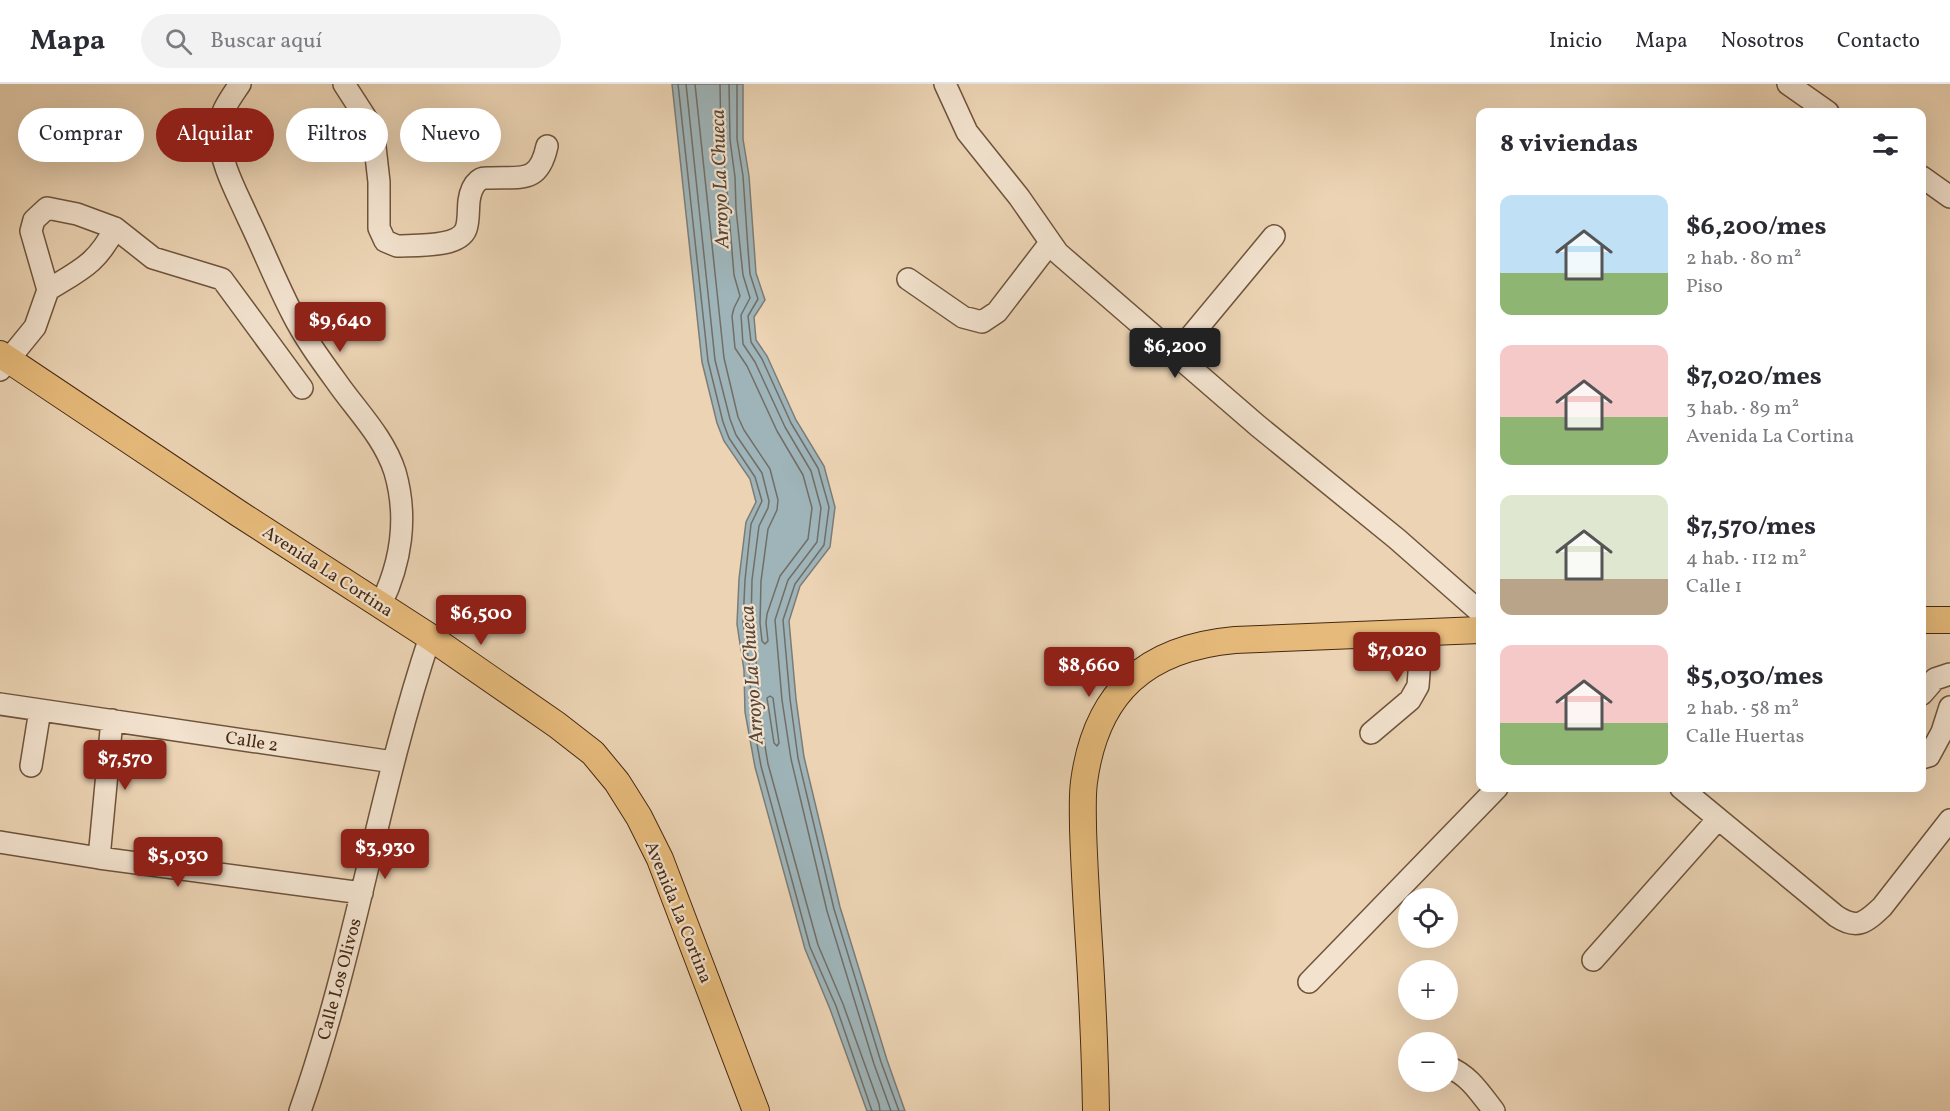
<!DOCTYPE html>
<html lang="es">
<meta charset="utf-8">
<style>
:root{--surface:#fff;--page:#f2f2f3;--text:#2b2b33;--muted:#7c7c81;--line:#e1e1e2;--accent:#8f2418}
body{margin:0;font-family:Vollkorn,serif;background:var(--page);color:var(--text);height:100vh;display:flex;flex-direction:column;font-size:22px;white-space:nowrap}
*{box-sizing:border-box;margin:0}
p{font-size:20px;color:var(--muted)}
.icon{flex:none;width:33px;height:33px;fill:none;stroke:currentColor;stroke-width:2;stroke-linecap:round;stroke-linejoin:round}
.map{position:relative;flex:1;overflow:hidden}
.panel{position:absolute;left:1476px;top:24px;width:450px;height:684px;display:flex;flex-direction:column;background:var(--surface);border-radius:12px;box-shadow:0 6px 24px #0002}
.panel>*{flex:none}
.hud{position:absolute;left:18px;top:24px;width:570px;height:54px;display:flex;gap:12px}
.tools{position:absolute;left:1398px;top:804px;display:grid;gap:12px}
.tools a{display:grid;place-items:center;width:60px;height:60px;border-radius:50%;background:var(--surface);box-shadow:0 6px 24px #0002;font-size:30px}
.price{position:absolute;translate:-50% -51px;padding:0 14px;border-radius:6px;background:var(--accent);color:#fff;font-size:20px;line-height:39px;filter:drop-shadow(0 2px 3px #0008)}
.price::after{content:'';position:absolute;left:50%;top:36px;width:18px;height:14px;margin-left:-9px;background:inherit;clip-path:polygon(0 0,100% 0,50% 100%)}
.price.on{background:#222;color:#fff}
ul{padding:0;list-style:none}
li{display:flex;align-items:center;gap:18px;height:150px;padding:0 24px}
li span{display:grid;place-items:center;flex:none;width:168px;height:120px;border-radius:12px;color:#555}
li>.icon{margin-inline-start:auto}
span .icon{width:72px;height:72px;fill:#fffc;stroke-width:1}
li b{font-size:26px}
h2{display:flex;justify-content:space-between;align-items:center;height:72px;padding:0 24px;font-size:26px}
.pill{padding:0 21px;border-radius:27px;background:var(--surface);box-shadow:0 6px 24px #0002;font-size:21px;line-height:54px}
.pill.on{background:var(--accent);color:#fff}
header{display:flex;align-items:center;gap:36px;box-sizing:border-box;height:84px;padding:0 30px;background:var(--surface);border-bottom:2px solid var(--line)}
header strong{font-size:28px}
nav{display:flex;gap:33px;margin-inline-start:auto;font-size:21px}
.search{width:420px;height:54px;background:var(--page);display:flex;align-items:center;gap:15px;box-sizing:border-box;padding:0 21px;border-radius:33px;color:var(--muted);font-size:22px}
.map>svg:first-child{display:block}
</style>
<header>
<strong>Mapa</strong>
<div class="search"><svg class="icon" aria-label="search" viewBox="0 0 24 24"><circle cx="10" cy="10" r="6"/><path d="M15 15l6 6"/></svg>Buscar aquí</div>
<nav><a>Inicio</a><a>Mapa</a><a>Nosotros</a><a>Contacto</a></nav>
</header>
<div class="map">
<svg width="1950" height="1027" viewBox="0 0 1950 1027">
<rect width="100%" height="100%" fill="#ebd3b3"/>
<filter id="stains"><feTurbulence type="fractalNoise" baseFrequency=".00333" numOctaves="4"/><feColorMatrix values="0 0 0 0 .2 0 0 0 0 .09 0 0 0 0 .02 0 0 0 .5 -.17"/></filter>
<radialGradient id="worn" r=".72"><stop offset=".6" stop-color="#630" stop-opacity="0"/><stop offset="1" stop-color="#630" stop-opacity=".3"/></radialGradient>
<path fill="#9eb4b9" stroke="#7b7c77" stroke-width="1.5" d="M672,0H743V55L749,92L756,189L765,216L754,233L756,256L767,272L796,336L824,382L835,423L830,463L800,502L789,537L796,615L804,673L840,823L887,976L905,1027H867L830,925L805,865L755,683L745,628L744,586L737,540L739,495L746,438L756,418L750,395L724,357L717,339L702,278Z"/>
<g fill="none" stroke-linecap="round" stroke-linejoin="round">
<path stroke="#726e66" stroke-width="1.5" d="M678,0L708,277L723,338L729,354L755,393L762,417L751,440L745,496L743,539L750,585L751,627L761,682L810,863L836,922L872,1027
M686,0L715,276L730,335L736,351L762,389L769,417L768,424L759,442L752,496L751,539L757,585L759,626L768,680L818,861L843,920L879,1020L880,1027
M695,0L724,274L738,333L744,346L770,385L778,416L777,426L768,445L761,497L760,539L762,557L765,560L768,557L766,539L767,530L780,492L808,455L812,424L803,391L777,347L747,282L735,264L732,232L734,224L740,212L734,191L726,94L721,57L720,0
M729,0L730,56L735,93L736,125L743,191L750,214L741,231L743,260L755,278L785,343L811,387L821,424L817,458L788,496L775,536L782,616L791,675L827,827L874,980L891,1027
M737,0V55L743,92L748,165L750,190L758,215L748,232L751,258L762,275L791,339L818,384L829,423L824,461L795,500L783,536L790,615L798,674L834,825L881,978L899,1027
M770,612L773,614L779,659L777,662L774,659L767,614Z"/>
<g stroke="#6f543b" stroke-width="24">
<path id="minor" d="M240,0C230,15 218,30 219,49C220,79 236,107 248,134C263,165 276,198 292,229C304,253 320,275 336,297C356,326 384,353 395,388C408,433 401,479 381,520
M344,0L373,45L379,98V144L385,157L397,162C415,161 459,164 466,145C469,137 468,126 469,117C470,110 472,102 478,97C482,93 486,94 491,94C523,93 539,99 547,62
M945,0L967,48L1019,113L1058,169L1258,342L1397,455L1480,528
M1788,0L1828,28
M1922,93L1950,113
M908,195L963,233L982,238L997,228L1050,159
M48,206C80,186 97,180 115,144
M1176,270L1274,152
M0,286L35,243L48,206L31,147L34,136L47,124L77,130L115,144L153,174L222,195L302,304
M1922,610L1935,595L1950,590
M0,620L393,678
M1371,649L1410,616L1418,602L1422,548
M1922,674L1929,672L1942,648L1950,623
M31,682L40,626
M1681,704L1836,832C1857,846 1865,839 1882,823L1950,736
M0,758L99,774L362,809
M99,774L112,636
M1593,876L1718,735
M1309,898L1497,704
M1448,983C1469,991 1480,1009 1494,1027
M300,1027C355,872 378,708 430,553"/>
</g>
<g stroke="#462913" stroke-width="28">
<path id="major" d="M0,270L238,429L430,553L557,641L593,669L617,698L639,733L660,775L756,1027
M1922,536H1950
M1096,1027C1095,966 1092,905 1088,844C1086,811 1084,777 1083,744C1083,729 1082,713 1084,698C1096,608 1146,564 1235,556L1480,546"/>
</g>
<use href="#minor" stroke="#f2e2ce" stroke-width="21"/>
<use href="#major" stroke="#e6ba7a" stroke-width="26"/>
</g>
<g text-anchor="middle" stroke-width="4.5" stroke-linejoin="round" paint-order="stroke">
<g font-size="18" fill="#462913" stroke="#f2e2ce">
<text transform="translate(328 487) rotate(33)" y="6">Avenida La Cortina</text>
<text transform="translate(252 657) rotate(9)" y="6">Calle 2</text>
<text transform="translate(679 828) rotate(68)" y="6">Avenida La Cortina</text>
<text transform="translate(339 895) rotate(-75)" y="6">Calle Los Olivos</text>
</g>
<g font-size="20" font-style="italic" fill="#584534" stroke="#f2e2ce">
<text transform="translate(719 95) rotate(-92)" y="7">Arroyo La Chueca</text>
<text transform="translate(751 591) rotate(-94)" y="7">Arroyo La Chueca</text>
</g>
</g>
<rect width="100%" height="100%" filter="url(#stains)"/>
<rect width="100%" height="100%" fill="url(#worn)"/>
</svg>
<div class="tools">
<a><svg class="icon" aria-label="locate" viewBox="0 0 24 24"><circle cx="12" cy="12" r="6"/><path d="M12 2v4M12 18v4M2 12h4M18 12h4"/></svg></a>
<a>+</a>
<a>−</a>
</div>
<b class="price" style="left:340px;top:269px">$9,640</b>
<b class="price on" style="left:1175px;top:295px">$6,200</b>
<b class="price" style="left:481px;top:562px">$6,500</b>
<b class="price" style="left:1397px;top:599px">$7,020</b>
<b class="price" style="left:1089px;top:614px">$8,660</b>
<b class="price" style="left:125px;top:707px">$7,570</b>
<b class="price" style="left:385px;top:796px">$3,930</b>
<b class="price" style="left:178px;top:804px">$5,030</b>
<div class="hud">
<a class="pill">Comprar</a>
<a class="pill on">Alquilar</a>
<a class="pill">Filtros</a>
<a class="pill">Nuevo</a>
</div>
<section class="panel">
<h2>8 viviendas<svg class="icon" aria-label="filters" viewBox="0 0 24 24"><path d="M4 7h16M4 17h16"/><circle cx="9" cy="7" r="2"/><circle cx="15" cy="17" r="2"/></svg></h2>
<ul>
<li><span style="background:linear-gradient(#bfe0f5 65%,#8fb573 0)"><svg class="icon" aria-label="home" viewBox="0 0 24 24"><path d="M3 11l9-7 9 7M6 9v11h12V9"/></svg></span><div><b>$6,200/mes</b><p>2 hab. · 80 m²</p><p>Piso</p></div></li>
<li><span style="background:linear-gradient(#f6c9c9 60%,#8fb573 0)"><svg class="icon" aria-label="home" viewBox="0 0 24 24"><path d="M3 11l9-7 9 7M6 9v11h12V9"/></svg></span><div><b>$7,020/mes</b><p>3 hab. · 89 m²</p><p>Avenida La Cortina</p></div></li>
<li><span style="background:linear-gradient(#dfe7d0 70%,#b9a48a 0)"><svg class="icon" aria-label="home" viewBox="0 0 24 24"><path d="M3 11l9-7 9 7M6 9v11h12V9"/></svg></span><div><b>$7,570/mes</b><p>4 hab. · 112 m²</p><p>Calle 1</p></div></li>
<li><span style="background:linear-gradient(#f6c9c9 65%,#8fb573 0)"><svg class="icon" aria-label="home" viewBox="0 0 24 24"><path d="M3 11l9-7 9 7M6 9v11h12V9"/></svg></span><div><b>$5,030/mes</b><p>2 hab. · 58 m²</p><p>Calle Huertas</p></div></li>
</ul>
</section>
</div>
